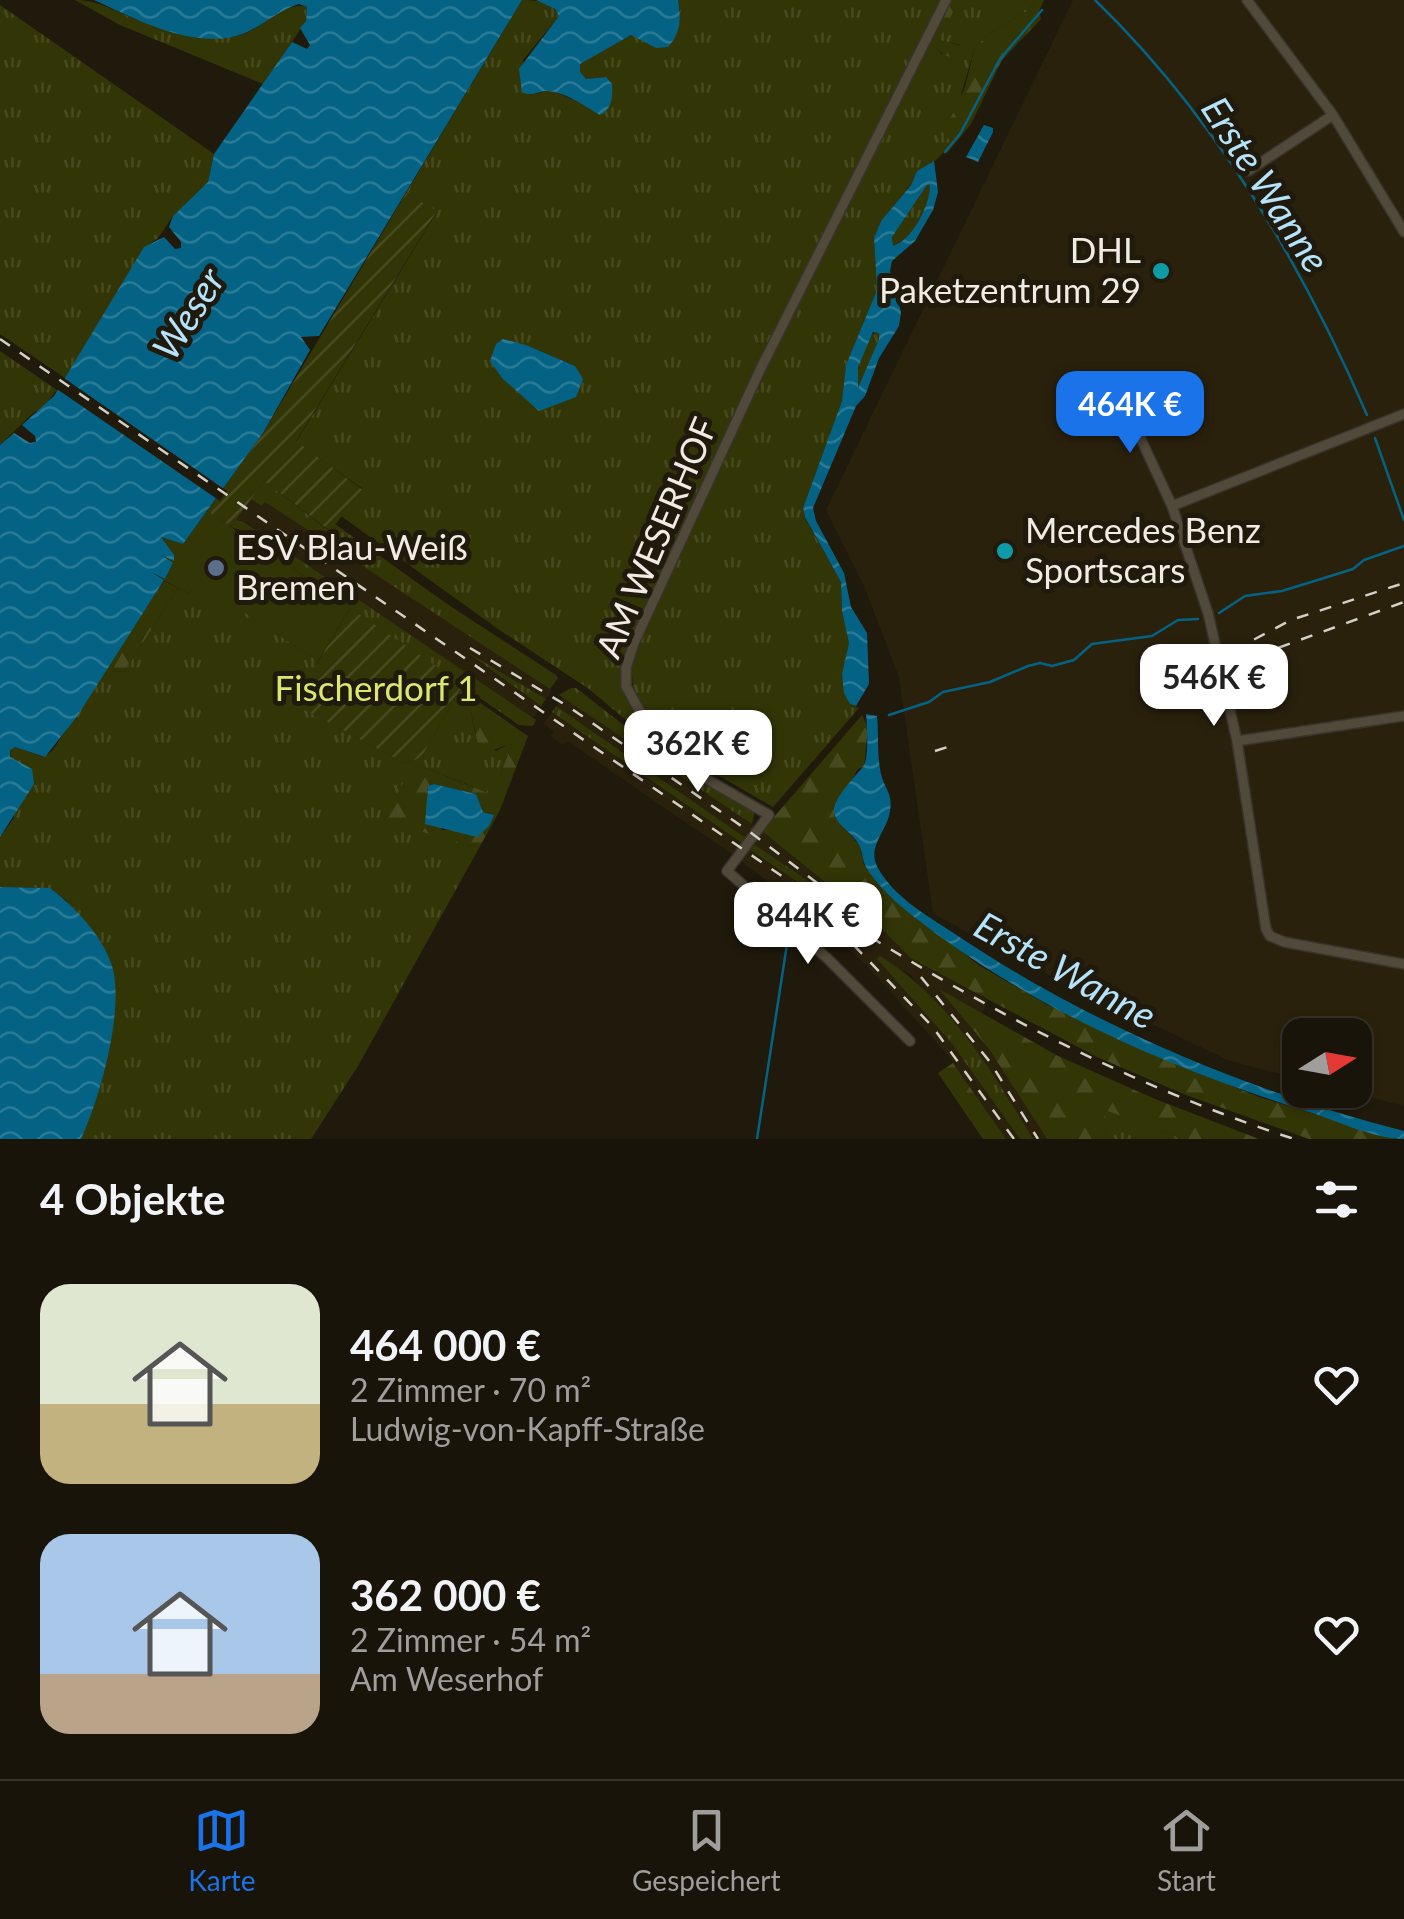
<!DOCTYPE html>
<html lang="de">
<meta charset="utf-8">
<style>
:root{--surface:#181409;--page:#211d12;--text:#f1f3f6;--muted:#9f9e9c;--line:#36332a;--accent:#1a73e8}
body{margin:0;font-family:Lato,sans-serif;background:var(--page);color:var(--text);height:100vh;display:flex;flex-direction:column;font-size:38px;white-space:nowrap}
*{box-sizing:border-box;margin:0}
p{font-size:32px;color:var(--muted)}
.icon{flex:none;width:55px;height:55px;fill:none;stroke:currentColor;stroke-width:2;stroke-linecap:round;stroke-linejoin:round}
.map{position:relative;height:1139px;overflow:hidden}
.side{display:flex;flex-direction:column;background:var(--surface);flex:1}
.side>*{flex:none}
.needle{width:65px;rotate:79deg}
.fabs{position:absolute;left:1282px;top:1018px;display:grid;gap:20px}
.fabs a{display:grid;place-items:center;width:90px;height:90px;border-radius:20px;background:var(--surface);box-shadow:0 2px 8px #0004,0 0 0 2px var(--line);font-size:50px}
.price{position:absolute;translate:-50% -85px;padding:0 22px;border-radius:20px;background:#fff;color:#222;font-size:32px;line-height:65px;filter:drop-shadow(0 2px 5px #0008)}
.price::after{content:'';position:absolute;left:50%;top:60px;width:30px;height:22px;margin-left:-15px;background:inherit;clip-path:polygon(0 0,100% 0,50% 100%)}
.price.selected{background:var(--accent);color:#fff}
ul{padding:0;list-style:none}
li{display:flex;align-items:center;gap:30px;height:250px;padding:0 40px}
li span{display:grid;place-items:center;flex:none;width:280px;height:200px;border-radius:30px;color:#555}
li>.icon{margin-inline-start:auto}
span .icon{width:120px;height:120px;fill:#fffc;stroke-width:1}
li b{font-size:42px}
h2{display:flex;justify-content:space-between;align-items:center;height:120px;padding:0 40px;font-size:42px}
.dock{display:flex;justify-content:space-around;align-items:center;height:140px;border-top:2px solid var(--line);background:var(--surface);font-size:28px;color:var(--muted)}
.dock a{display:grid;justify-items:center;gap:5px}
.dock .selected{color:var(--accent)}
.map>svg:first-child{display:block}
</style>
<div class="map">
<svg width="1404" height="1139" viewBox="0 0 1404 1139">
<defs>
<pattern id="grass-tufts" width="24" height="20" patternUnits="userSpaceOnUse" patternTransform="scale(2.5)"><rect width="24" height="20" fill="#323606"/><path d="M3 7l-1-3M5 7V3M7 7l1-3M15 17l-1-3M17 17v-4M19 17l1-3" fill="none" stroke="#464a1e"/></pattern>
<pattern id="forest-firs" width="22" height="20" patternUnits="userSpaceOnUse" patternTransform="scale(2.5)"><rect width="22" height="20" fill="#323606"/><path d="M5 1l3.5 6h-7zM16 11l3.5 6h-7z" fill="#464a1e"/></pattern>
<pattern id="garden-furrows" width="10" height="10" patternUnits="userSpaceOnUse" patternTransform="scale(2.5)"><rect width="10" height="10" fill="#323606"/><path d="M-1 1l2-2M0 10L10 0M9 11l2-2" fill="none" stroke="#464a1e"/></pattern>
<pattern id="water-waves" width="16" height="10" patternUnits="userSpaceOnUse" patternTransform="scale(2.5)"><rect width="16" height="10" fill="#046385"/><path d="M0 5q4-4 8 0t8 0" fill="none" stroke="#297a96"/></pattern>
</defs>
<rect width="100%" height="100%" fill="#201a0c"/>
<path fill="#2a210d" d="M1073,0H1404V1106L1343,1090H1355V1035H1300V1079L1230,1061L1013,958L933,913L899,677L864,586L826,510Z
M251,499L260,506L264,501L552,690L546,699L465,652L541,706L533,718L245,522L236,520Z
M563,697L752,824L755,827L747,839L556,706Z
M552,712L743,845L735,856L567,741L562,745L551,736L554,731L543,724Z
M762,831L877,924L912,959L988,1001L982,1013L941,991L989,1049L1047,1139H1033L975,1050L910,974L878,958L950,1041L1020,1139H1006L947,1054L868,967L825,926L741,861L749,849L853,919L804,878L752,843Z"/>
<path fill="url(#grass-tufts)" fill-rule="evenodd" d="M75,0C98,0 113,10 135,19C148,24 224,38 236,36C261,32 282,0 307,7L306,21L263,84L120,25Z
M522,0C536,0 552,2 559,16L523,60L530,95L551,90L578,102L605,77L586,79L580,72V64L586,58L680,11L678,0H944C871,143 797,285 728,430C690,510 648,590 622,675L649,732L645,736L589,689L498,629L341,516L363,489L296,442L437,212L406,193ZM496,344L526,345L575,366L502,378L491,361Z
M959,0H1035L1029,10L990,33L975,47L960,98L952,144L935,161L917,171L911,184L881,221L874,238L877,290L846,365L842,401L803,508L805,518L841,582L842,611L849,643L842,675L850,704L859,708L773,807L702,766L666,737L634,694L631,666L668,576L732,439L890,116L930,43L942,54L961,45L938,40Z
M0,5L214,154L208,182L173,216L158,238L144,248L65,378L0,334Z
M927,185H930C931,206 912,240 893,246L892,237Z
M876,331L879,333V339L858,388C855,370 863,344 876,331Z
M0,351L57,390L41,410L34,412L0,445Z
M264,481L329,531L335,524L450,606L556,675L558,678L550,689L265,502L261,506L251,499Z
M236,520L244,522L536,720L533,726L519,725L256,543L259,536L231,527Z
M198,581L318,661L316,665L321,672L303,709L404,763L421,758L454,700L471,712L475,733L496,751L512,742L511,746L500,776L487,792L418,765L384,820L479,848L358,1066L311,1139H81L98,1088L100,942L66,900L50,888L0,887V837L14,818L10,749L15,747L44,757L53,750L107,667L111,671L124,672L178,588L189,594Z
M465,651L546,699L541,706Z
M571,688H576L671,762L755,811L752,824L559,695Z
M556,706L747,839L743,844L552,712Z
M752,843L804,878L856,922L752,851L749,849Z
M880,956C949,998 992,1072 1033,1139H1020L950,1041L877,959Z
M1104,1109L1183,1139H1106Z"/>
<path fill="url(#forest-firs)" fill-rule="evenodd" d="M952,0H959L939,40L970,48L969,57C952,62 942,54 930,43Z
M1035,0H1044L1039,11L1041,19L1002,60L971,124L947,153L945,151L952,144L944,132L965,87L975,47L990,33L1029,10Z
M164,581L178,588L124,672L111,671L107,667Z
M460,689L528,736L500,810L479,848L384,821L410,769L418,765L486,792L500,776L512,743L486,753L478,745L471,712L454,700ZM434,784L476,794L483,812L491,813L451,830H442L427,797L428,786Z
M862,715L868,728L864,766L857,770L834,816L860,846L864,865L891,897L980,966L1046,1004L1147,1052L1259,1097L1396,1139H1309L1186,1095L1097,1057L912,959L877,924L762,831Z
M939,989L1058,1056L1155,1099L1259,1139H1183L1105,1110L1106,1139H1047L989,1049Z
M953,1063L1006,1139H983L938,1073Z"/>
<path fill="#323606" d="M207,511L237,531L244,526L259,536L256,543L350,608L318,661L198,582L189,594L151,573L165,579L173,564L161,556L172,552L161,537L183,544Z"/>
<path fill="url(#garden-furrows)" d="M406,193L437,211L296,441L363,490L330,531L264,481L231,527L207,511L263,433Z
M350,608L463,684L421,758L404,763L303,709L320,672L316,665Z"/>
<path fill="url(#water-waves)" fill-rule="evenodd" d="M94,0H522L319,336L301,337L310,350L263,433L183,544L161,537L174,555V561L161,555L173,563L165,579L151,572L164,580L78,715L45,757L15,747L10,750V757L32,769L34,784L0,837V445L14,433L30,443L36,442L35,436L22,425L54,396L144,247L164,237L175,249L181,248V242L169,227L173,216L208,182L214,154L292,42L307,49L310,45L300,28L306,21L307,7L299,4C277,10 259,30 236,36C189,48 136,19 94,0Z
M536,0H678C681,18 681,34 668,47L656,48L631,35L580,64V72L586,79L606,77L612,84C613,96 612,110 600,115C585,106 563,91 547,91C535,92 533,97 522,92L519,69L559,16L555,9Z
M984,125L993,128V132L978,162L966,157Z
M934,161L938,192L933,210L915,241L892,261L890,271L901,312L899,326L879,358L865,396L856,406L813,508L816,521L844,573L851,607L867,633L869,684L856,706L850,704L844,693L842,674L849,643L842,611L841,582L805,517L803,508L842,401L846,365L877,290L874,238L881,221L911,185L917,171ZM927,185H930C930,206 912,240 893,246L892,237ZM873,332L879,333V339L858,388V367Z
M503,339L526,345L575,366L583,379L576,397L539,411L502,378L490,361L496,344Z
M866,714L877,716C879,734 876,766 884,783C889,794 892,798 890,811C887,832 866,847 878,868C893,896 926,915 952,932C1088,1024 1245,1090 1404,1131V1139C1374,1139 1338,1121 1309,1112C1178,1071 1049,1016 938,935C913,916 883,895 866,867C862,860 863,852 859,845C854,834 839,827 835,816C828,801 858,775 864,765C869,756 867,722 866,714Z
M434,784L476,794L483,812L494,815L489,826L477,837L425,824L428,786Z
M0,887L50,888C74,906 103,936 112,966C125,1009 100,1098 81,1139H0Z"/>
<path fill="#201a0c" d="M61,376L227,491L220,501L54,387Z"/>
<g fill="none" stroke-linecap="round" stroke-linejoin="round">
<path stroke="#046385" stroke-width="2.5" d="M1095,0C1215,116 1302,264 1367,415
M945,152L960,134L1000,59L1042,10
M1375,438L1404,520
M1219,613L1245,596L1282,591L1337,574L1353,569L1364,560L1404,546
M889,715L929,702L943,692L990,682L1028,666L1040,663L1052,666L1074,660L1092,644L1152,636L1178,620L1198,619
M757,1139L789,931"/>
<g stroke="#38332d" stroke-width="12">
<path id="minor" d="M1247,0L1333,115L1404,232
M1248,171L1333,115
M1119,392L1172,506L1208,613L1237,741L1266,929L1270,936L1284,942L1404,964
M1172,506L1404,414
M1237,741L1404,716
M910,1041L827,958L727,871L769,815L663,754L626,686V668L634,643L760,370L946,0"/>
</g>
<use href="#minor" stroke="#51493a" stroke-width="9"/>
<path stroke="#d4d0c6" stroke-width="2.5" stroke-dasharray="12 12" stroke-linecap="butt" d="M0,339L872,938C1006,1020 1144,1090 1294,1139
M470,648L569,707L750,832L850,908
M1256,656L1404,602
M1143,684L1219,658L1291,620L1404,583
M935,751L957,744
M837,928L932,1026L1014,1139
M921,977L990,1062L1038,1139"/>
</g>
<g fill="#0f9aa8" stroke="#201a0c" stroke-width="4">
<circle cx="1161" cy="271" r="10"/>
<circle cx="1005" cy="551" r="10"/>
</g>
<circle fill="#5c6f8a" stroke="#201a0c" stroke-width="4" cx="216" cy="568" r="10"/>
<g text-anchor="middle" stroke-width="10" stroke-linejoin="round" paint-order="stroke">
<g font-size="35" fill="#f0ece3" stroke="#201a0c" text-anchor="start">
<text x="1141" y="263" text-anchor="end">DHL<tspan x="1141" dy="40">Paketzentrum 29</tspan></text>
<text x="1025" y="543">Mercedes Benz<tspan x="1025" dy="40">Sportscars</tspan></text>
<text x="236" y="560">ESV Blau-Weiß<tspan x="236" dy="40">Bremen</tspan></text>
</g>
<g font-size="35" fill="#f0ece3" stroke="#201a0c">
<text transform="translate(657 538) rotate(-67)" y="12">AM WESERHOF</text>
</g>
<g font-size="35" fill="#dce76d" stroke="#201a0c">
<text x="376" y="701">Fischerdorf 1</text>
</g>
<g font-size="38" font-style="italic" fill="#b4e3fb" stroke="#201a0c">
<text transform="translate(1265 185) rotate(57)" y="13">Erste Wanne</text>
<text transform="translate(189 314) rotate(-58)" y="13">Weser</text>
<text transform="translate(1065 971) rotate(29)" y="13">Erste Wanne</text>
</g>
</g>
</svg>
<div class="fabs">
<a><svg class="needle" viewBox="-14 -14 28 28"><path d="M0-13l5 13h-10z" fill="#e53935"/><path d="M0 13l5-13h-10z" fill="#9f9e9c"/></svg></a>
</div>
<b class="price selected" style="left:1130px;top:456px">464K €</b>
<b class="price" style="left:1214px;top:729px">546K €</b>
<b class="price" style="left:698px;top:795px">362K €</b>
<b class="price" style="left:808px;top:967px">844K €</b>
</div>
<section class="side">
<h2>4 Objekte<svg class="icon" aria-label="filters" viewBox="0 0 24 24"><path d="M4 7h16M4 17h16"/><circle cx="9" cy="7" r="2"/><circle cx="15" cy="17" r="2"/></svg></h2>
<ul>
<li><span style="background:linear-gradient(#dfe7d0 60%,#c2b280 0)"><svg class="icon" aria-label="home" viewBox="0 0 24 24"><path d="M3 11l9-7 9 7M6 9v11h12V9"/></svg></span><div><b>464 000 €</b><p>2 Zimmer · 70 m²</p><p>Ludwig-von-Kapff-Straße</p></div><svg class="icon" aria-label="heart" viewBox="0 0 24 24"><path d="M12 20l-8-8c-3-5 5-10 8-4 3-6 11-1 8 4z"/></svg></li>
<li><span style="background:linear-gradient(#a9c7e8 70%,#b9a48a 0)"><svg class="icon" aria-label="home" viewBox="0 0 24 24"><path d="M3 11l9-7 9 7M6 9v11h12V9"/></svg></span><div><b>362 000 €</b><p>2 Zimmer · 54 m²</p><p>Am Weserhof</p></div><svg class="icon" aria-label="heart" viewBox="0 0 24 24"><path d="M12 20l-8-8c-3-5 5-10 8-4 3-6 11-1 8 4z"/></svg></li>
</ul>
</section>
<nav class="dock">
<a class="selected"><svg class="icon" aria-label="map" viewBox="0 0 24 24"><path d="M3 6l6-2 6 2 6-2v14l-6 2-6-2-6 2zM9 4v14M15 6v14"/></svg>Karte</a>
<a><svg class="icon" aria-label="saved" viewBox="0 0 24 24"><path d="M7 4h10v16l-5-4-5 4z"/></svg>Gespeichert</a>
<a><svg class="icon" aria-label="home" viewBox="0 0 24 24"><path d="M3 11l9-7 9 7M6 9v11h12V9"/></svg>Start</a>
</nav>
